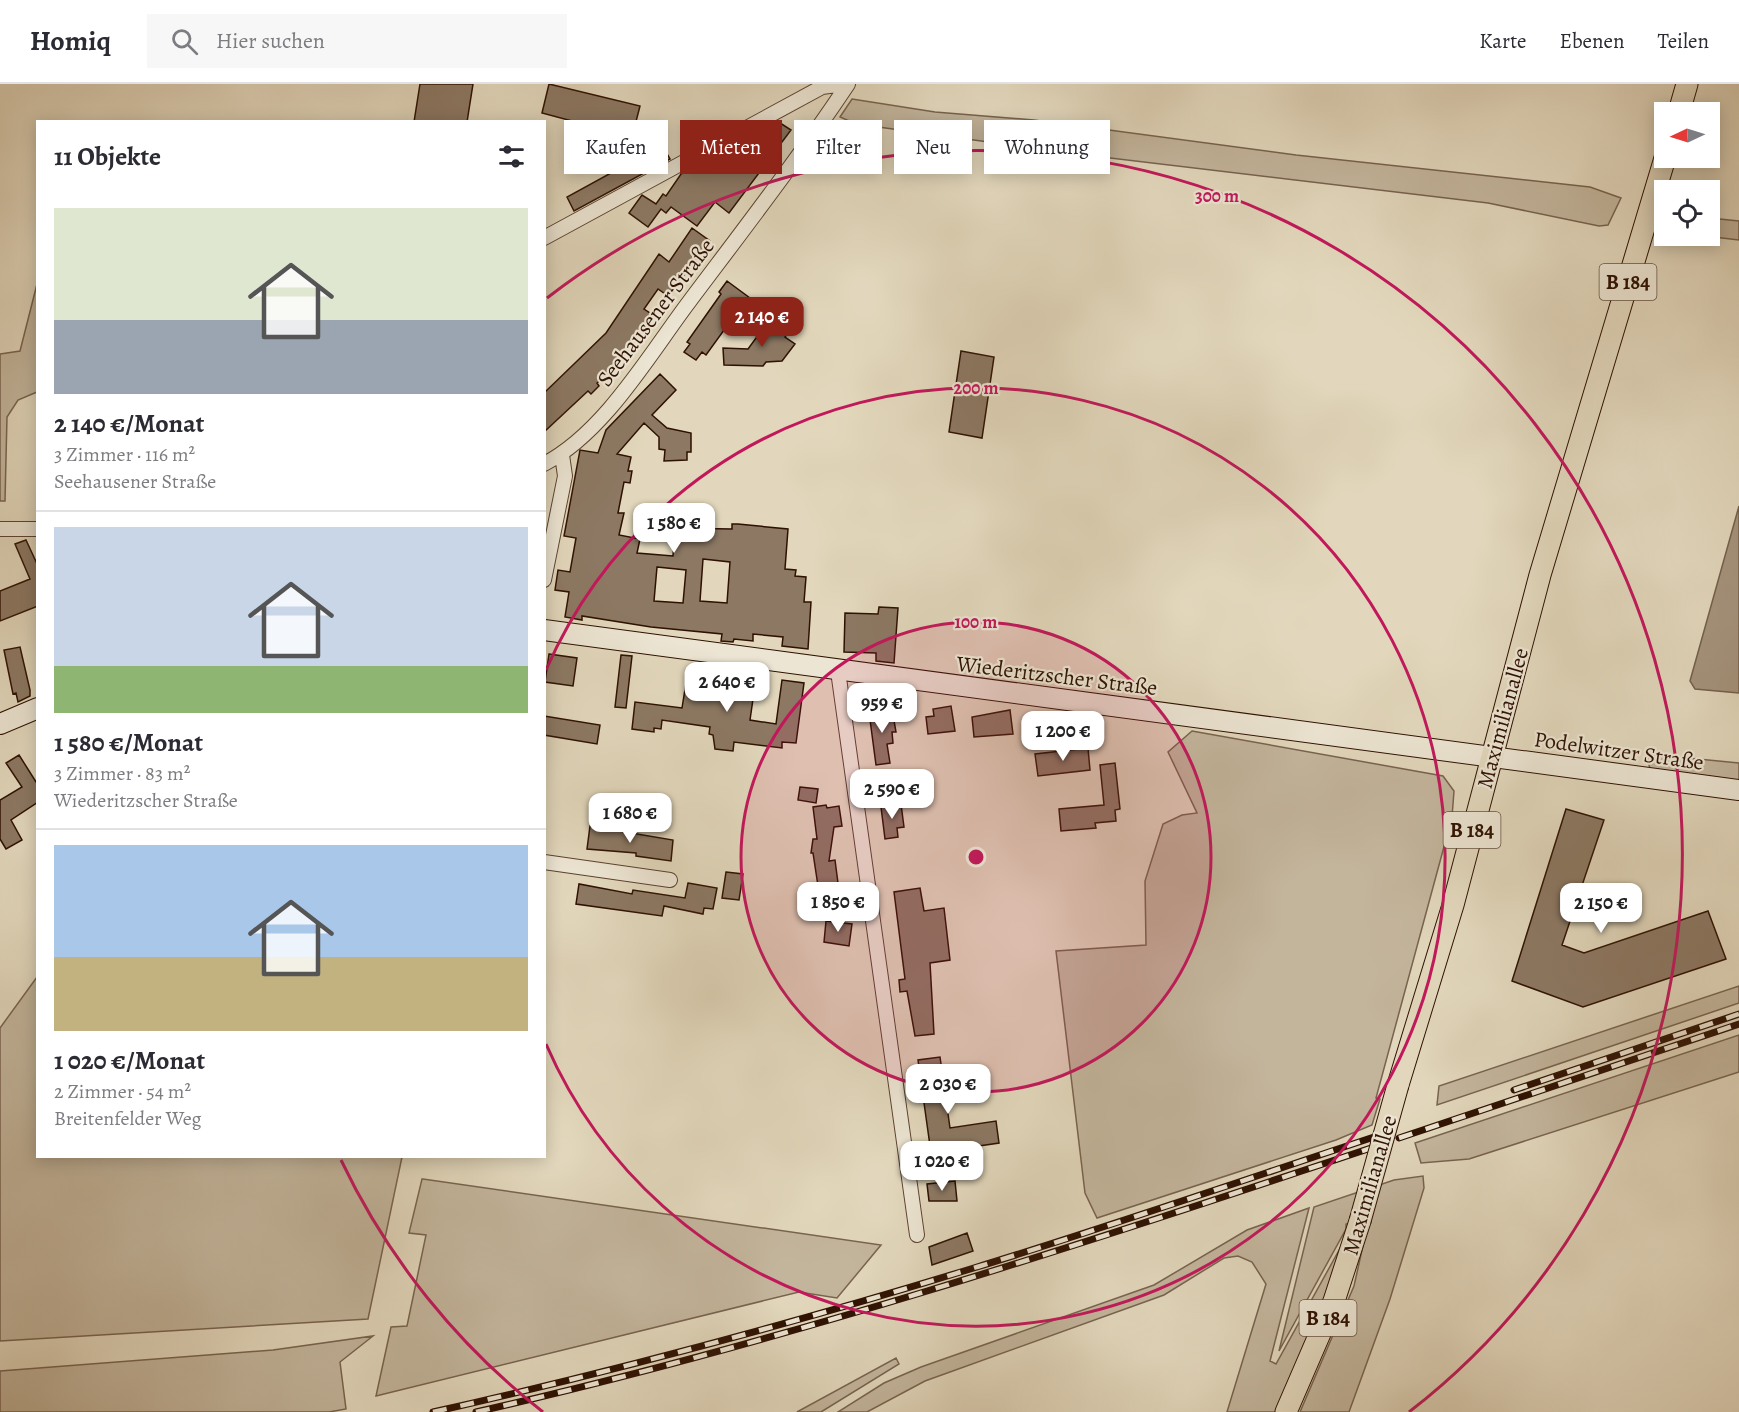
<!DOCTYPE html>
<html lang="de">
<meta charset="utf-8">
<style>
:root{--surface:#fff;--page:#f7f7f7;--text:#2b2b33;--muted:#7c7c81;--line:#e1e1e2;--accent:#8f2418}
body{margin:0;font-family:Alegreya,serif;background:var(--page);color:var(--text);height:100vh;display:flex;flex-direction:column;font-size:22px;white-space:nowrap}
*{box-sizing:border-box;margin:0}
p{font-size:20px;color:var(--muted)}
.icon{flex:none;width:33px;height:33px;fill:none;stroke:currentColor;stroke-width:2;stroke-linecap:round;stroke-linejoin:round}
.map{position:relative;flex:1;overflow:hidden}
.details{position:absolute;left:36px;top:36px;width:510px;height:1038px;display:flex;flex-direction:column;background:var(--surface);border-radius:0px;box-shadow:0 3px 15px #0003}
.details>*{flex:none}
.banner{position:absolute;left:564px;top:36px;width:570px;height:54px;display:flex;gap:12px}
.needle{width:39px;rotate:266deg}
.tools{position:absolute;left:1654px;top:18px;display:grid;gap:12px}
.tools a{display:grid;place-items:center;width:66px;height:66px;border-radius:0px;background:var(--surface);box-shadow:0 3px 15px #0003;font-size:30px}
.price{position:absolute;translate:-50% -51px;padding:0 14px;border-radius:12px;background:#fff;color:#222;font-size:20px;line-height:39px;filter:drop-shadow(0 2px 3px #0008)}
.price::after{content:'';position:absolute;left:50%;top:36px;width:18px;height:14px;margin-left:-9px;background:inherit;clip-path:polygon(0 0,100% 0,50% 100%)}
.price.current{background:var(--accent);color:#fff}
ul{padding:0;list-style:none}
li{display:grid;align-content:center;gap:12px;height:318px;padding:0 18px}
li+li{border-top:2px solid var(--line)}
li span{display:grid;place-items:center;height:186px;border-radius:0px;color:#555}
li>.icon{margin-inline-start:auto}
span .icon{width:108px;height:108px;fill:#fffc;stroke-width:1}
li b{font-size:26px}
h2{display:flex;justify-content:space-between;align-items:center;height:72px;padding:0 18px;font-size:26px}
.chip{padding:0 21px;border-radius:0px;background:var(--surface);box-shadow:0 3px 15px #0003;font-size:21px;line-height:54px}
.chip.current{background:var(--accent);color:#fff}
header{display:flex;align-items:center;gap:36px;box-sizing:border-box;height:84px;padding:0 30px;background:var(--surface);border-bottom:2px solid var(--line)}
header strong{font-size:28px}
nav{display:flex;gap:33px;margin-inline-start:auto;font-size:21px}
.search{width:420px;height:54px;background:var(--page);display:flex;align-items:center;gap:15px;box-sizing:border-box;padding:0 21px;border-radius:0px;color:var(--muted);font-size:22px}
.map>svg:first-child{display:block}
</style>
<header>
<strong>Homiq</strong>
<div class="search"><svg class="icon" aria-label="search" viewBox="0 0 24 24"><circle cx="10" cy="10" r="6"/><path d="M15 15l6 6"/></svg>Hier suchen</div>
<nav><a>Karte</a><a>Ebenen</a><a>Teilen</a></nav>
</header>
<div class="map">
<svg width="1739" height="1328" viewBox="0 0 1739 1328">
<rect width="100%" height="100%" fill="#e2d7bc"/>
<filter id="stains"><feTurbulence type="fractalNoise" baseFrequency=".00333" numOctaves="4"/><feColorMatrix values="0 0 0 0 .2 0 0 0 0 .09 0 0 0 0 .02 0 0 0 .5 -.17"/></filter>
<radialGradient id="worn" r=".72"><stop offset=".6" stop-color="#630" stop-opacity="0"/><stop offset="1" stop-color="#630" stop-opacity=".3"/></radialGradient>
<path fill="#c3b59c" stroke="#78634f" stroke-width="1.5" d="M852,15L935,28L1034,36L1296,71L1590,103L1621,114L1608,141L1599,142L1488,119L1085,71L856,40L840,33Z
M1710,134L1739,137V156L1705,152H1710Z
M37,200V308L18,316L7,333L5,417H0V270L20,267Z
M1192,647L1443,692L1454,707L1452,733L1376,1014L1380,1015L1372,1041L1336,1056L1097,1134L1085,1109L1056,867L1146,861L1145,797L1163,740L1182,731L1197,729L1168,668Z
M1647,670L1739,679V698L1650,686Z
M37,893L38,1072L402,1073L368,1235L0,1257V944Z
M1739,902V919L1437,1021L1439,1002Z
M1739,951V988L1469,1075L1421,1079L1415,1059Z
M1423,1092L1424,1104L1390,1215L1349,1328H1300L1354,1202L1369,1135L1346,1140V1145L1279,1267L1314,1123L1394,1096Z
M422,1095H423L881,1161L837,1214L799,1208L376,1312L391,1243L407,1242L426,1151L409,1149Z
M1309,1124L1270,1277L1276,1280L1343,1159L1348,1160L1279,1328H1227L1266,1200L1252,1178L1238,1172L1224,1174L1164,1211L925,1297L867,1328H838L884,1299L921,1283L1154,1201L1247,1146Z
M373,1252L340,1278L346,1325L329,1328H0V1287L273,1266Z
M896,1274L899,1280L821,1328H797Z"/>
<path fill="#a5947d" stroke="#75604c" stroke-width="1.5" d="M1739,422V609L1695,605L1690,597Z"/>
<path fill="#8c7863" stroke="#2e1102" stroke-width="1.5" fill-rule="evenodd" d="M420,0H473L467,38H414Z
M549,0L640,22L632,53L542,29Z
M777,37L791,46L729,129L715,118L697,142L671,123L666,129L661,125L648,143L629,129L642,111L656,120L663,110L666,112L681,90Z
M662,61L670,75L574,127L567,113Z
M692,144L710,157L668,212L658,205L644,225L653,231L632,261L636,264L597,299L599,302L591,310L588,307L544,348V309L606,249L659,170L669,178Z
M727,197L762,223L754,234L740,224L706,271L702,268L696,276L684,268L690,260L687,258L721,210L719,208Z
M770,235L789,248L785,253L795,260L782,277L766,278L763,282L724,281L723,264L748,265Z
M961,267L994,273L982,354L949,348Z
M660,290L676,306L652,331L667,344L691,349V368H687V376L664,377L665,366L659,365V353L644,339L617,370L631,373L628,387H632L630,399L624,398L618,429H624L619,451L640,455L637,469L673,472L675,444L732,445V440H738L788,445L785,485L796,486L795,492L806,493L804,518H811L808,565L782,562L783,553L753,550V557L734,555L733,558L721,557L722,550L651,543L582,532V536L565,533L569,508L555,506L558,486L570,488L576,454L564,452L580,366L598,369L606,346ZM703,475L730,478L727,519L700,517ZM657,483L686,486L683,519L654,517Z
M26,456L38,482V522L0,537V507L30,495L15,460Z
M879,523L898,524L894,579L876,577V569L844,568L845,529L878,530Z
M20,563L30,606V612L18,618L16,609L13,610L4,566Z
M549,570L577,574L573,602L545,598Z
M621,571L632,572L626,624L615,623Z
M687,593L755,601L750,636L776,640L782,596L804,599L796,659L782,658V664L734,658L733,667L715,665L713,651L709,650L710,643L662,636L661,645L654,644V648L632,645L635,618L682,624Z
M951,622L955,647L928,650L926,633L934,632L933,625Z
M892,625L896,648H892L893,659L887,660L890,679L876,681L869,628Z
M1010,626L1013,650L974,653L972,633Z
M544,632L600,641L597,660L544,651Z
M1088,664L1090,686L1038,692L1035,670Z
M19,671L38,701V718L11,736L22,756L6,765L0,755V716L22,703L6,679Z
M1115,679L1120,725L1115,726L1116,737L1095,739L1096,744L1061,747L1059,725L1104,721L1100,681Z
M800,703L818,705L816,719L798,716Z
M901,720L904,743L897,744L898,753L885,755L881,723Z
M826,721L827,724L839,722L842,742L834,743L829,777L835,776L838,799L818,802L813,769H811L813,755H817L813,723Z
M1566,725L1604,736L1562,861L1584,869L1708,827L1726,875L1583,923L1512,897Z
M590,742L673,756L671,777L636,772V769L587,765Z
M726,788L743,790L739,816L722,814Z
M688,799L717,804L713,825L704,824L703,830L664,822L662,832L576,820L579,800L632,810L633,806L685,814Z
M920,804L924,827L944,824L950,876L930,879L934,950L915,952L907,907L900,908L899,896L905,895L894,808Z
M826,837L852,840L849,862L824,858Z
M940,973L950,1044L996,1037L999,1059L931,1069L918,976Z
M955,1097L957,1117H929L927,1100Z
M967,1149L973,1167L932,1181L929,1163Z"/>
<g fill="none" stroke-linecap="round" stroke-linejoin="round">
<g stroke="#5b4230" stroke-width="16">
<path id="street" d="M544,154L822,3L844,0
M544,380C604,349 649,271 689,218C743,146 798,75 848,0
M0,445H38
M544,496L565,392L562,371
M838,587L917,1151
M544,778L670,796"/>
</g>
<g stroke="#2e1102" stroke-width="22">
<path id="secondary" d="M544,546L1739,706
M0,640L38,624"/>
</g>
<g stroke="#2e1102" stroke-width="23">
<path id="primary" d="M1679,28L1687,0
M1398,1001L1453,821L1540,491L1665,74
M1286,1328L1334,1217L1360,1137"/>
</g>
<use href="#street" stroke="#ece5d3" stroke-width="14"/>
<use href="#secondary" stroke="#ece5d3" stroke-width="20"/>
<use href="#primary" stroke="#e2d7bc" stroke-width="21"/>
<g stroke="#2e1102" stroke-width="7">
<path id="rail" d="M1514,1006L1739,930
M1399,1054L1739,940
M433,1328C616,1287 798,1238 977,1183C1111,1142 1244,1096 1377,1052
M476,1328C781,1259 1077,1162 1374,1063"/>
</g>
<use href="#rail" stroke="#ece5d3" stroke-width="4.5" stroke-dasharray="14" stroke-linecap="butt"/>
<g stroke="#2e1102" stroke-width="23" stroke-linecap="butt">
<path id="primary-bridge" d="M1360,1137L1398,1001"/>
</g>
<use href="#primary-bridge" stroke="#e2d7bc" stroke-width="21"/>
</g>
<circle cx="976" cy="773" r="235" fill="#c2185b" fill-opacity=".12"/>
<g fill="none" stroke="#c2185b" stroke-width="3">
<circle cx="976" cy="773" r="235"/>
<path d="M546 586A469 469 0 1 1 546 960"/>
<path d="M543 1328A704 704 0 0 1 341 1076M547 214A704 704 0 0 1 1409 1328"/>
</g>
<g text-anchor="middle" stroke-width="4.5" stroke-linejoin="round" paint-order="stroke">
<g fill="#ece5d3" stroke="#675141" stroke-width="1.5">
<rect x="1599.5" y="180" width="57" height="36" rx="4.5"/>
<rect x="1443.5" y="728" width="57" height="36" rx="4.5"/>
<rect x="1299.5" y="1216" width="57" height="36" rx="4.5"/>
</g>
<g font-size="21" font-weight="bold" fill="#2e1102">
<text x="1628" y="205">B 184</text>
<text x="1472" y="753">B 184</text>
<text x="1328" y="1241">B 184</text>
</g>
<g font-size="22" fill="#2e1102" stroke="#ece5d3">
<text transform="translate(655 228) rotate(-53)" y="8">Seehausener Straße</text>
<text transform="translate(1057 591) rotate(7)" y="8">Wiederitzscher Straße</text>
<text transform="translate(1502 634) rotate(-75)" y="8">Maximilianallee</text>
<text transform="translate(1619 666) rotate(8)" y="8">Podelwitzer Straße</text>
<text transform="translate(1369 1101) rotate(-74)" y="8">Maximilianallee</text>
</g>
</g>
<circle cx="976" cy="773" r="9" fill="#c2185b" stroke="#ece5d3" stroke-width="3"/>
<g font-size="18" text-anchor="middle" font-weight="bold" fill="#c2185b" stroke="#ece5d3" stroke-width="4.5" stroke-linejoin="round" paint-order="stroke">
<text x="1217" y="118">300 m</text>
<text x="976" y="310">200 m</text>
<text x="976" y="544">100 m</text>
</g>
<rect width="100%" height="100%" filter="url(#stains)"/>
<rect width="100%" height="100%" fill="url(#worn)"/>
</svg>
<div class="tools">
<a><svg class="needle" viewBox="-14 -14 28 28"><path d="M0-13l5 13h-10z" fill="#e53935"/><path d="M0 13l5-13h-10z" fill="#7c7c81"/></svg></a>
<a><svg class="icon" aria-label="locate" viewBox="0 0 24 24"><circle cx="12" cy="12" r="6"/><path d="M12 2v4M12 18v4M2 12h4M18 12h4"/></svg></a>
</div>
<b class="price current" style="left:762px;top:264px">2 140 €</b>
<b class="price" style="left:674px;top:470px">1 580 €</b>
<b class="price" style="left:727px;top:629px">2 640 €</b>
<b class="price" style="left:882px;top:650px">959 €</b>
<b class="price" style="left:1063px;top:678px">1 200 €</b>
<b class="price" style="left:892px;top:736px">2 590 €</b>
<b class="price" style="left:630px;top:760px">1 680 €</b>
<b class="price" style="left:838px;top:849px">1 850 €</b>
<b class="price" style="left:1601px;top:850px">2 150 €</b>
<b class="price" style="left:948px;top:1031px">2 030 €</b>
<b class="price" style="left:942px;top:1108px">1 020 €</b>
<div class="banner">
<a class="chip">Kaufen</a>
<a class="chip current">Mieten</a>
<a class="chip">Filter</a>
<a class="chip">Neu</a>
<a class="chip">Wohnung</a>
</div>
<section class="details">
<h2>11 Objekte<svg class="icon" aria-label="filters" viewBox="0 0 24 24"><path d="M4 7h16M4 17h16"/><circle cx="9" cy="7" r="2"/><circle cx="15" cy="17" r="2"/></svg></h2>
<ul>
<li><span style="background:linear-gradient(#dfe7d0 60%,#9aa5b1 0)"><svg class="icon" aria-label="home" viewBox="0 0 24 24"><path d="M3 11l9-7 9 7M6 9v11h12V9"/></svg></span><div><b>2 140 €/Monat</b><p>3 Zimmer · 116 m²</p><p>Seehausener Straße</p></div></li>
<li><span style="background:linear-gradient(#c9d6e8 75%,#8fb573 0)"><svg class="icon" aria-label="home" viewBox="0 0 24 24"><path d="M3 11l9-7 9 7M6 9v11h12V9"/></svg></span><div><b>1 580 €/Monat</b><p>3 Zimmer · 83 m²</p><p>Wiederitzscher Straße</p></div></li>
<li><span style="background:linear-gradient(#a9c7e8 60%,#c2b280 0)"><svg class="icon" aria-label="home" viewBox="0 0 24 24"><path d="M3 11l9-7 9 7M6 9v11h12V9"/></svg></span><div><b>1 020 €/Monat</b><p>2 Zimmer · 54 m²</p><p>Breitenfelder Weg</p></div></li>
</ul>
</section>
</div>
